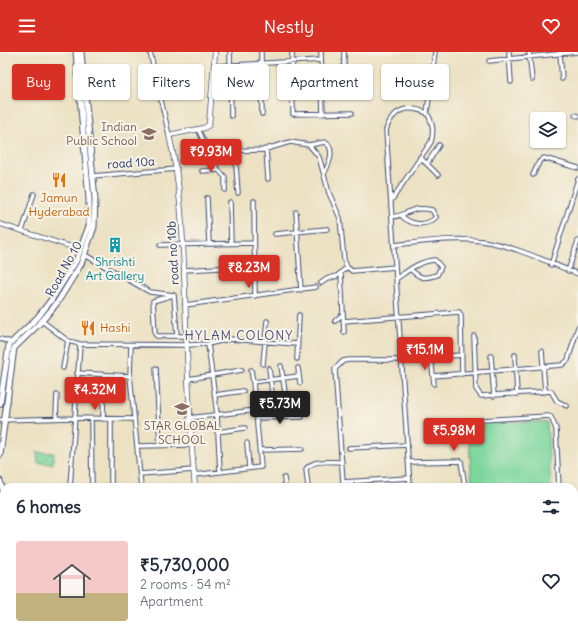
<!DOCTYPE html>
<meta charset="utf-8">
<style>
:root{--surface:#fff;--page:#f2f2f3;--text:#1f2937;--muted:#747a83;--line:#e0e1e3;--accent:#d93025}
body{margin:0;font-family:Delius,sans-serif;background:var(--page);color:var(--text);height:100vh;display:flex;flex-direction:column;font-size:15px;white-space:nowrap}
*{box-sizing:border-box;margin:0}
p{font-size:13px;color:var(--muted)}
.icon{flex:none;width:22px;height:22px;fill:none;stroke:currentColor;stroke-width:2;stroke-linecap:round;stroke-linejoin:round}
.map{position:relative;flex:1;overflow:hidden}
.panel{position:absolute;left:0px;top:431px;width:578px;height:156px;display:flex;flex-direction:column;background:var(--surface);border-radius:12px 12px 0 0;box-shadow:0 1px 3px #0004}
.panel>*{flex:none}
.hud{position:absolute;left:12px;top:12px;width:554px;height:36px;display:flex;gap:8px}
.fabs{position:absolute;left:530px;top:60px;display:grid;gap:8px}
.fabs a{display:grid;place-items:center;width:36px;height:36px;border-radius:4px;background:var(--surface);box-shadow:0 1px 3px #0004;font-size:20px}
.price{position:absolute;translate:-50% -34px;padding:0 9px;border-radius:4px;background:var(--accent);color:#fff;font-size:13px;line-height:26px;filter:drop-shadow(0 1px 2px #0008)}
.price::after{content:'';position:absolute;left:50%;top:24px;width:12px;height:9px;margin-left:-6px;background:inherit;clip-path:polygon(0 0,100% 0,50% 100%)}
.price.selected{background:#222;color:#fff}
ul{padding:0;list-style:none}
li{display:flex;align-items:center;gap:12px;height:100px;padding:0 16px}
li+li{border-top:1px solid var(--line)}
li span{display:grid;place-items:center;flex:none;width:112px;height:80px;border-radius:4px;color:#555}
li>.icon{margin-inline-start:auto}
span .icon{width:48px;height:48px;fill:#fffc;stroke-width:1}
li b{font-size:17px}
h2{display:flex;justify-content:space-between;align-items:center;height:48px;padding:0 16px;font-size:17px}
.pill{padding:0 14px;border-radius:4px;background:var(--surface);box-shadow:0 1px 3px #0004;font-size:14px;line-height:36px}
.pill.selected{background:var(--accent);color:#fff}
header{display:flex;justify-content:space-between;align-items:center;height:52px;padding:0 16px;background:var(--accent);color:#fff;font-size:18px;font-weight:600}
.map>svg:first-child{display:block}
</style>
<header><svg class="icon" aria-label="menu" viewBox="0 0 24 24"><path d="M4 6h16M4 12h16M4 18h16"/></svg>Nestly<svg class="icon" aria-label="heart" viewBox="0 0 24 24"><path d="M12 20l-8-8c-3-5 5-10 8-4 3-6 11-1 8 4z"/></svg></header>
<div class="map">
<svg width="578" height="587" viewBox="0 0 578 587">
<defs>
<pattern id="grass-dots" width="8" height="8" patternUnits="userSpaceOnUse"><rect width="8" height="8" fill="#7cd69c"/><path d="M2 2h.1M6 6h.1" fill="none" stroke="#6bb889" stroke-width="1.8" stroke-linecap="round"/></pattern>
</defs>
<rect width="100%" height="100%" fill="#f7f3e8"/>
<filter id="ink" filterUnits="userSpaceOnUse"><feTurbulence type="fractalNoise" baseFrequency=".025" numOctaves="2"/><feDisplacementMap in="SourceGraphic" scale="8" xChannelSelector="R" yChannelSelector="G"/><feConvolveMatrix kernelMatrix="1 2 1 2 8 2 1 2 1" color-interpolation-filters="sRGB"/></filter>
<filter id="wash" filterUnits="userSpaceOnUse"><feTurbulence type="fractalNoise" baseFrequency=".012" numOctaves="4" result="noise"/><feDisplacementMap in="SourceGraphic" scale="16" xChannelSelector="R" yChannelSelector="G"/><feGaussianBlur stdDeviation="0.9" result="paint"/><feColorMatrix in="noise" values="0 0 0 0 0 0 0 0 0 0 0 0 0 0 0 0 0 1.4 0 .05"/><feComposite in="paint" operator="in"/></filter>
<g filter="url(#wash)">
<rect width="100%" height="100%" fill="#ece1c2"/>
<path fill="url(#grass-dots)" stroke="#4c827d" d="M37,400L54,401L53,412L38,411Z"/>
<path fill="#7cd69c" stroke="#4c827d" d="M474,370H547L551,435H472L468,372Z"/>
</g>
<g filter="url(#ink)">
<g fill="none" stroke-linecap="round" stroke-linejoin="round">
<g stroke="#3a4a6d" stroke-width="5.5">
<path id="minor" d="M150,0L169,83
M230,0L231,64
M261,0L262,62
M292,0L293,62L352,61
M321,0L323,62
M509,0L511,30
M529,0L532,28
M560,1L562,27
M489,9L577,0
M215,14L321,8
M322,31H344V0
M85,43L121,42
M575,63L578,64
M198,77L205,92L213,99L263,98L290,90L309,93L325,90C336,97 329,112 324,122
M309,93L319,105L329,141L340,166L344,208L347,215
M266,97L268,127
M213,99L216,115L225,125V138
M235,99L238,141
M420,105L438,123
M427,112L439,93
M202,119L219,118
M533,123L539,110L544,106L578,116
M92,124L177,117
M207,146L209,192
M254,149L255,244
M391,149L431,90C434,79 433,71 427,61
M230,150L231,191
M296,160L301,238
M392,165C409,163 411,153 432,158L436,165C427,175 410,173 402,164
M0,172L81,198
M22,179L34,142
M275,182L327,177
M160,193L254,191
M394,193C423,190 453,185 482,189C512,193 550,211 578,222
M85,203L150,240L174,243L177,284
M551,213L578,127
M184,218L254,214
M568,219L578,189
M341,221L344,280
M396,227C409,218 419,209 435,208L441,215L437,223C423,227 421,227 410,217
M321,231L327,227L337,224L347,215L352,219L395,215
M173,243L153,249L155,282L157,284H186
M185,253L316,235
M42,269L68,289L80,292L187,293L208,292L229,287L297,292
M335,269L343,262
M343,269L459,260L461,263L462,322
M474,284L476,337L481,344L551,339L557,349L567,354
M0,287L11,290
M208,292L217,362L220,419
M131,293L130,324L141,435
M542,299L545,340
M515,303L517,342
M491,304L494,344
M431,305L434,332
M297,307L299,263
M263,312L267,269
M281,314L285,340
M63,316L68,289
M156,316L160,393
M269,316L273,349L298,347
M298,316L300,331
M251,318L253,330
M77,321L130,324
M433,324L562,313L568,308L578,275
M188,327L242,318
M215,343L243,339
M56,366L57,343
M189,366L256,358
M257,366L302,365
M91,367L92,435
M103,367L104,323
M111,367V435
M0,368L74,366L134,367
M482,368L548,364L551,365L556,377L559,435
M217,380L245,376
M247,391L249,416
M137,394L191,393
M349,396L407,393
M260,398L302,397
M409,410L461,409L465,435
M140,422L194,418
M194,423L261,415L253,330L299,324
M284,426L285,435
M409,426L343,430L335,317L343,309L349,308H400L462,303
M70,435L80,292
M308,435L306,417C313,407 330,410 342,410
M410,435L386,78C393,57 407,52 427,61L435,0
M574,524L578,525
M73,583V587
M201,583L202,587
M225,583V587
M271,583V587
M282,583V587
M352,583V587
M421,583V587
M118,587L119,583
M152,587V583"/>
</g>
<g stroke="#3a4a6d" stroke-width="6">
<path id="tertiary" d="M195,435C189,371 187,307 185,243C183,189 182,135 169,83L204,76L209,73L215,0"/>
</g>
<g stroke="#3a4a6d" stroke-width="7">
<path id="secondary" d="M0,352L9,293L38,265L52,247L76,209L89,174V147L76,0
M0,403L14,296L42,269L57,251L81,212L94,175L95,147L81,0
M0,429L4,442
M0,449L4,461
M0,517L4,518
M0,530L4,531
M0,569L4,568
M8,583V587"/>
</g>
<use href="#minor" stroke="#fff" stroke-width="3.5"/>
<use href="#tertiary" stroke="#fff" stroke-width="4.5"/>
<use href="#secondary" stroke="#fff" stroke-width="5"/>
</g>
</g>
<defs>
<g id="university-bare" transform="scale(1.2)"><path d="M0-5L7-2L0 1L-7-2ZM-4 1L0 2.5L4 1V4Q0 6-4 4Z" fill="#8d6e63" stroke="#f7f3e8" stroke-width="2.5" paint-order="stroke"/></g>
<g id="restaurant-bare" transform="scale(1.2)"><path d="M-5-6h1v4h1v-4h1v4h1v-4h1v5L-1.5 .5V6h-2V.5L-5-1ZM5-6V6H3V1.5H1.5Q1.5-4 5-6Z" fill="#e8710a" stroke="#f7f3e8" stroke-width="2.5" paint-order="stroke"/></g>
<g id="building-bare" transform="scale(1.2)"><path d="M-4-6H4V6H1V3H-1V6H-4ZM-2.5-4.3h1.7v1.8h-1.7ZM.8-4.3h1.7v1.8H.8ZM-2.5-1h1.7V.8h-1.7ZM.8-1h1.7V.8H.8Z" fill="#0f9aa8" stroke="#f7f3e8" stroke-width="2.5" paint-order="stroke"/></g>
</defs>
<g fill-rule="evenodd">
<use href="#university-bare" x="149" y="82"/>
<use href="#restaurant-bare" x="59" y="128"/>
<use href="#building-bare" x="115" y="193"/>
<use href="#restaurant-bare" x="88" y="276"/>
<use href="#university-bare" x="182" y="357"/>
</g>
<g text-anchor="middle" stroke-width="4" stroke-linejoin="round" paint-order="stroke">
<g font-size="12" fill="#785e54" stroke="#f7f3e8" text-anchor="end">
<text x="137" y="79">Indian<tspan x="137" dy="14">Public School</tspan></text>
<text x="182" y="378" text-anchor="middle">STAR GLOBAL<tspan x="182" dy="14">SCHOOL</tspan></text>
</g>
<g font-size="12" fill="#1b2f5e" stroke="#f7f3e8">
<text transform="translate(131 111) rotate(-4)" y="4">road 10a</text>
<text transform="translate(173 201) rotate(-93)" y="4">road no 10b</text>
<text transform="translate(64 217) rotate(-61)" y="4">Road No 10</text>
</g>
<g font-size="12" fill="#c56008" stroke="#f7f3e8">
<text x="59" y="150">Jamun<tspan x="59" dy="14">Hyderabad</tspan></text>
<text x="100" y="280" text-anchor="start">Hashi</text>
</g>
<g font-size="12" fill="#0d838f" stroke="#f7f3e8">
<text x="115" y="214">Shrishti<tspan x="115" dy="14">Art Gallery</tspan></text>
</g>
<g font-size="13" letter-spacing="1" fill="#57537a" stroke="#f7f3e8">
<text x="239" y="288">HYLAM COLONY</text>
</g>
</g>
</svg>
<div class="fabs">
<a><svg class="icon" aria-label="layers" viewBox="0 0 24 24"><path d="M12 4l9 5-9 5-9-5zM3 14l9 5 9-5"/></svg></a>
</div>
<b class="price" style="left:211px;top:121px">₹9.93M</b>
<b class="price" style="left:249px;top:237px">₹8.23M</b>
<b class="price" style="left:425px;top:319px">₹15.1M</b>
<b class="price" style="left:95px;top:359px">₹4.32M</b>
<b class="price selected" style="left:280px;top:373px">₹5.73M</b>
<b class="price" style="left:454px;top:400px">₹5.98M</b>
<div class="hud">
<a class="pill selected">Buy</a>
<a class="pill">Rent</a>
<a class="pill">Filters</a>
<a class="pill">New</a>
<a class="pill">Apartment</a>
<a class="pill">House</a>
</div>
<section class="panel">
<h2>6 homes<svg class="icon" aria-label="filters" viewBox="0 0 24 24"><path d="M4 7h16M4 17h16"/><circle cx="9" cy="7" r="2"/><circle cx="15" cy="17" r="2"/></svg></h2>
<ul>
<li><span style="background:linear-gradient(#f6c9c9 65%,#c2b280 0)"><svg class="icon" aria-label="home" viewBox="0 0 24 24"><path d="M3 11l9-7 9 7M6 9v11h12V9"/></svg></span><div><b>₹5,730,000</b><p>2 rooms · 54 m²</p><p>Apartment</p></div><svg class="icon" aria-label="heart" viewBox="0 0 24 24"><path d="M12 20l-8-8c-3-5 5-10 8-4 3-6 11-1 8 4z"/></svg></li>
</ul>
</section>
</div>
